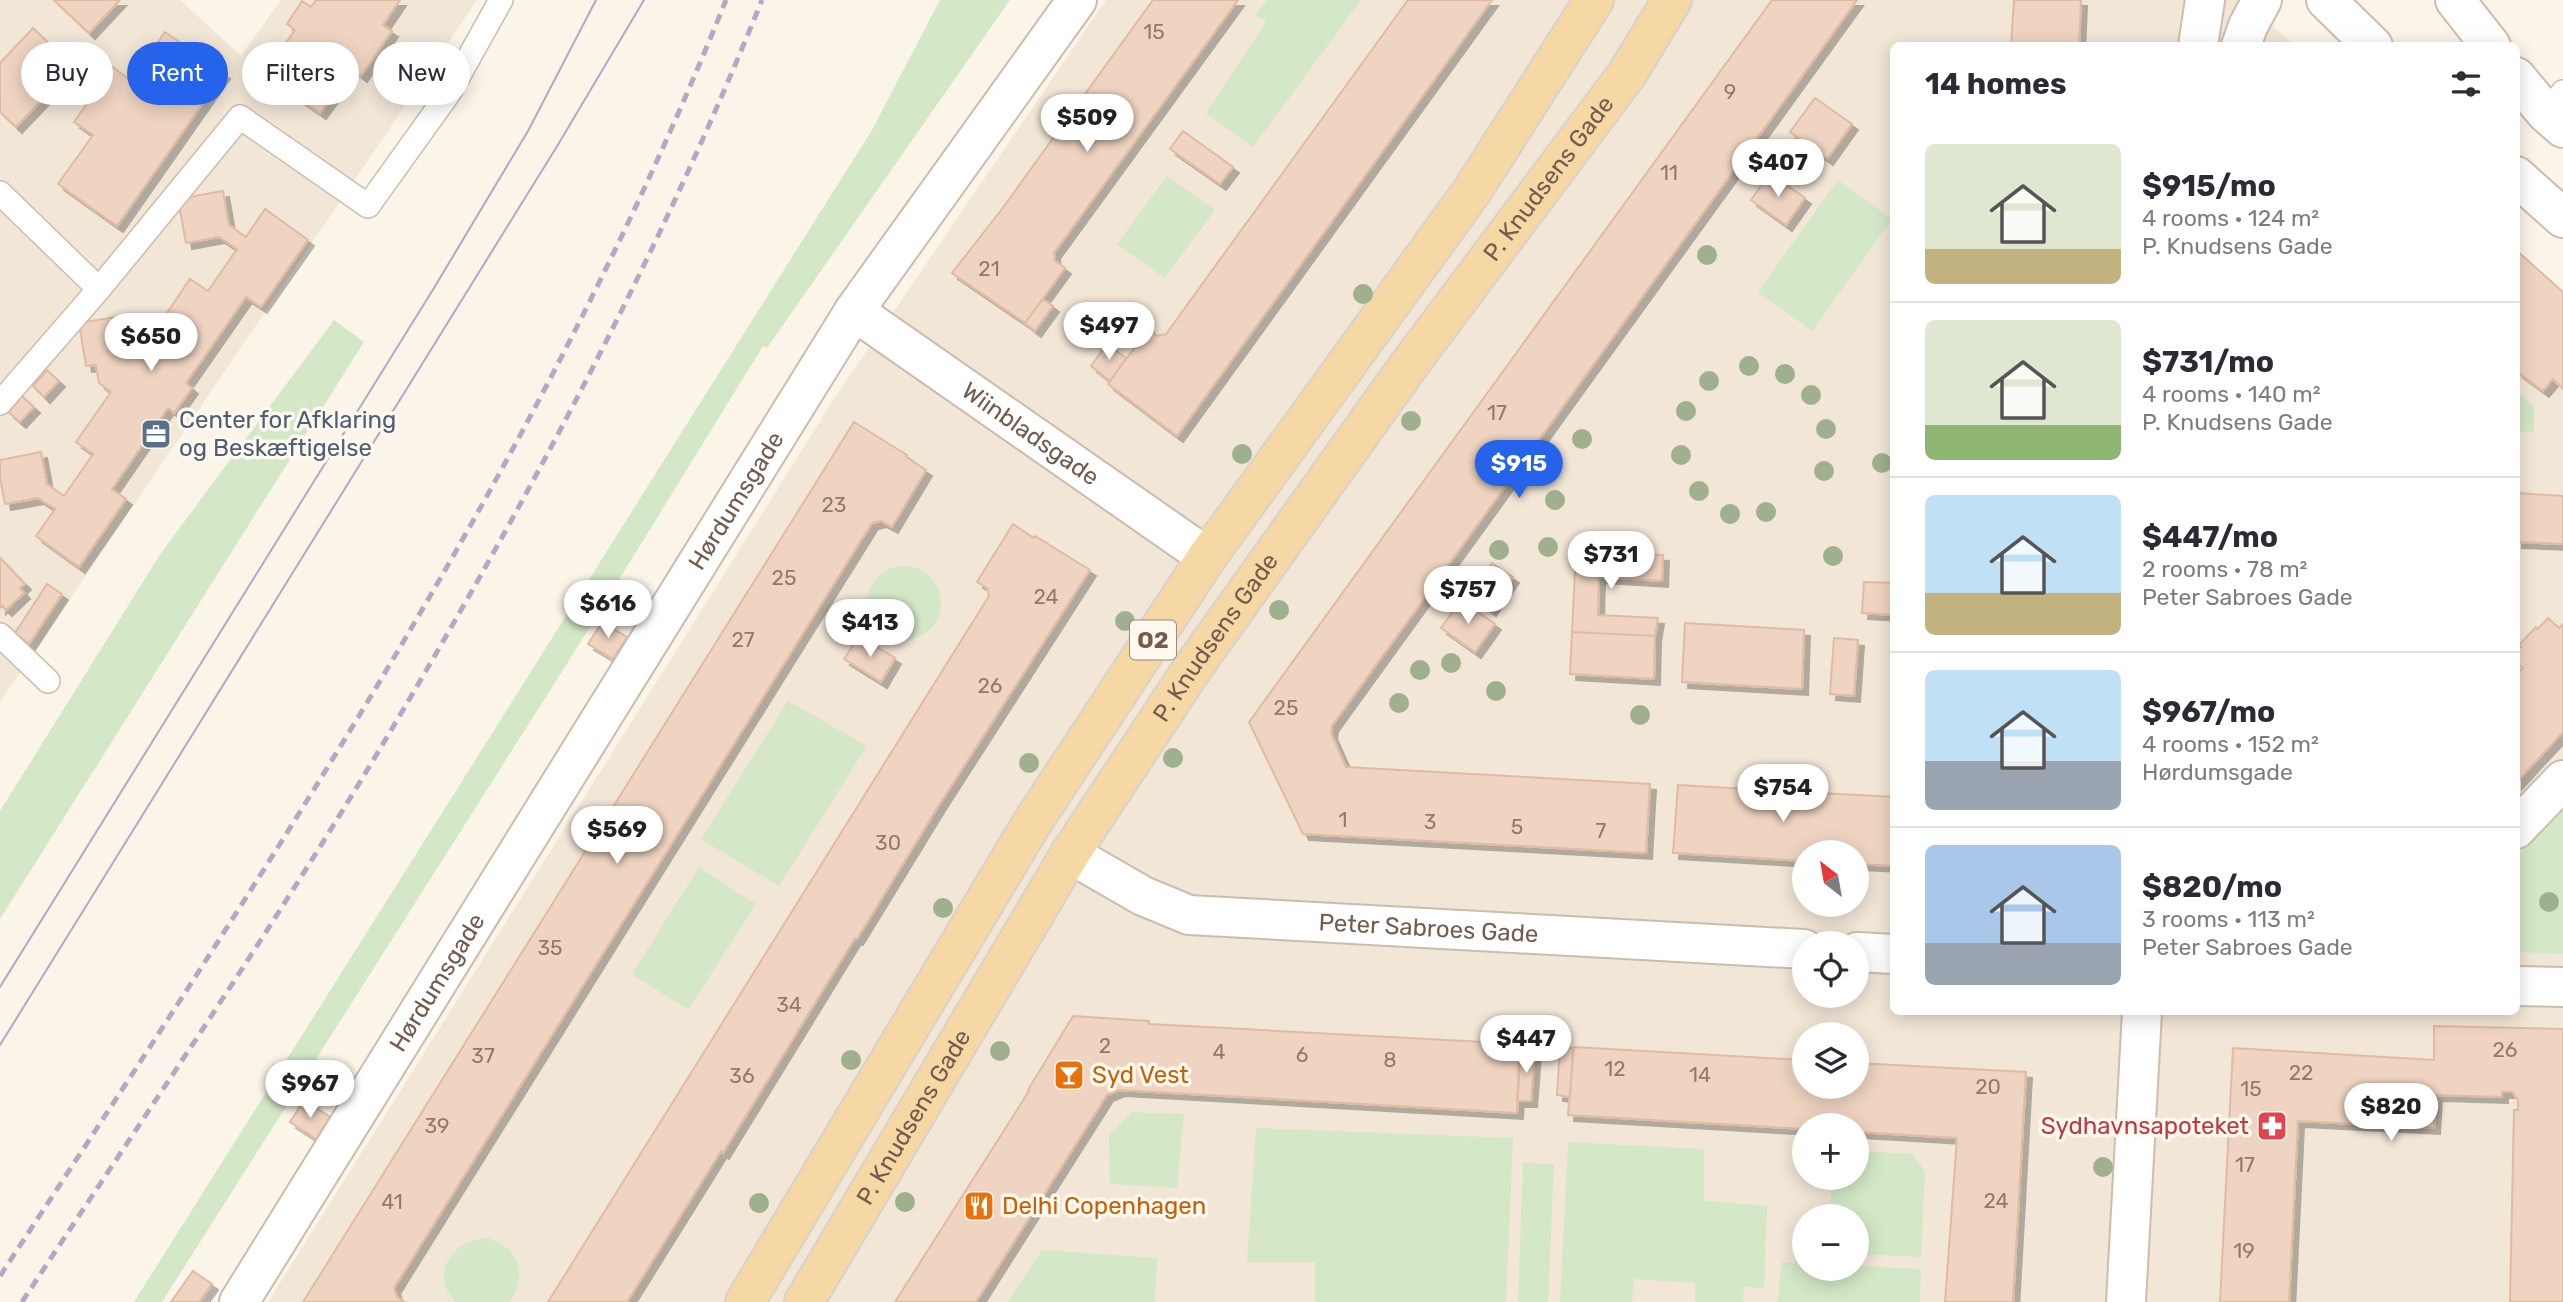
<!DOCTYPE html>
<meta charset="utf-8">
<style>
:root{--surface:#fff;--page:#f7f7f7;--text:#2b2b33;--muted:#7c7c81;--line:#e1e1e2;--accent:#2563eb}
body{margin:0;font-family:Rubik,sans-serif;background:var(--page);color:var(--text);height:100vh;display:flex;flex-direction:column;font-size:26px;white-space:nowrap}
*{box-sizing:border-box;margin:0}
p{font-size:23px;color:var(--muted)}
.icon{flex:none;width:38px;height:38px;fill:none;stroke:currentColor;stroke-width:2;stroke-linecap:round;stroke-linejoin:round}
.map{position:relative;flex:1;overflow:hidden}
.details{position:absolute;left:1890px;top:42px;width:630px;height:973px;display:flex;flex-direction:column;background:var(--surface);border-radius:10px;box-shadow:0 4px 18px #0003}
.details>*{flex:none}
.hud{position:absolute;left:21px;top:42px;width:665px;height:63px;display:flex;gap:14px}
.needle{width:46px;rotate:329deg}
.tools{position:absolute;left:1792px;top:840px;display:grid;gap:14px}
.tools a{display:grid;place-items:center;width:77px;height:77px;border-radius:50%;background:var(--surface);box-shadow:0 4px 18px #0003;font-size:35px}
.price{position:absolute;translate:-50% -60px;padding:0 16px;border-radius:24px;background:#fff;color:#222;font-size:23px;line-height:46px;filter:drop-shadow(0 2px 4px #0008)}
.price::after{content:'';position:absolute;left:50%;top:42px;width:21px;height:16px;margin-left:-10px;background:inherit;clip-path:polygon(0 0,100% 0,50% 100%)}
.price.on{background:var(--accent);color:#fff}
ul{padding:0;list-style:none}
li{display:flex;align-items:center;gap:21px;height:175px;padding:0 35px}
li+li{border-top:2px solid var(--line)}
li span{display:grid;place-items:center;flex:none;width:196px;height:140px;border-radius:10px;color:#555}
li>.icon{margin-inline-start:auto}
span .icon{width:84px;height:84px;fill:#fffc;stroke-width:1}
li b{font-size:30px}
h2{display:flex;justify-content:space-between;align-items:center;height:84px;padding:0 35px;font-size:30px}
.pill{padding:0 24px;border-radius:32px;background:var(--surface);box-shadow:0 4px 18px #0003;font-size:24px;line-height:63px}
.pill.on{background:var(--accent);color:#fff}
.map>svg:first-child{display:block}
</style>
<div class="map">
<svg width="2563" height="1302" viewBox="0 0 2563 1302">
<defs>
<filter id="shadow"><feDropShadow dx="6" dy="6" stdDeviation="0" flood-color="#0004"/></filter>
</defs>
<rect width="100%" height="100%" fill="#fbf4e8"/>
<path fill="#f2e6d6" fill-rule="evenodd" d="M0,0H180L241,56L281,0H477L0,702Z
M1106,0H2245L2294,45L1894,46V1012H2516L2517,250L2563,292V1302H268L832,402ZM1804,852H1857V905H1804ZM1804,943H1857V996H1804ZM1804,1034H1857V1087H1804ZM1804,1125H1857V1178H1804ZM1804,1216H1857V1269H1804Z"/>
<path fill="#d4e8c7" d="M940,0H1010L767,348L763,346L575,651L162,1302H134L872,130Z
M1267,0H1361L1253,147L1206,113L1266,22L1255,15Z
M1167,176L1215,210L1164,278L1117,244Z
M1838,180L1892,219L1812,331L1758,292Z
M334,320L364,342L0,919V811L161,553Z
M2517,391L2534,407V432L2517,431Z
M867 603a37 37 0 1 1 74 0a37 37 0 1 1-74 0Z
M788,701L867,746L779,886L701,839Z
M2563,807V954L2517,952L2516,857Z
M699,867L756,904L688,1010L632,974Z
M1132,1112L1184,1114L1177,1188L1110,1184L1109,1134Z
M1256,1128L1513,1138L1506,1302H1315V1262H1247Z
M1568,1142L1704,1149V1201L1767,1206L1764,1288L1744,1287L1743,1302H1695V1283L1634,1279L1632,1302H1560Z
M1857,1151L1913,1154L1925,1172L1921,1257L1857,1254V1216H1830L1832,1178H1857Z
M1523,1163L1554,1164L1548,1302H1518Z
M487,1238C518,1246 529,1276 509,1302H456C428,1275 452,1240 487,1238Z
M1042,1250L1157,1258L1155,1302H1008Z
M1781,1262L1804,1263V1269H1857V1266L1921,1269L1920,1302H1778Z"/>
<path fill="#efd4c1" stroke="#e0bba2" stroke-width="2" filter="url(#shadow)" d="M54,0H120L89,33Z
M316,0H400L383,25L392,31L361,76L352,69L320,113L264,74L295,30L287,24L302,1L311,7Z
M1153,0H1238L1054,253L1055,261L1065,268L1025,323L952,273L1002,209Z
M1408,0H1492L1177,436L1108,384L1148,329L1157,336L1166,334Z
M1772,0H1857L1332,726L1331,733L1346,767L1650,784L1646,853L1303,834L1249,722Z
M2014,0H2081L2079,46H2011Z
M33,28L73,67L16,127L0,112V63Z
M165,32L224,73L117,226L58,184L93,135L74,122L113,67L131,81Z
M1815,98L1852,124L1827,159L1790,132Z
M1183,131L1233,167L1220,184L1170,149Z
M1770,173L1805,198L1786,225L1751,200Z
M223,191L229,225L246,237L265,209L308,240L261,307L246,297L186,383L192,388L174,413L168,408L112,489L126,499L79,567L36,536L55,509L38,498L5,504L0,478V460L41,452L47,484L64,496L93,454L76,442L111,392L99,383L96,365L86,366L79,323L122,316L124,326L142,322L155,331L190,279L208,291L237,249L219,237L186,243L178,199Z
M2516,250L2563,292V389L2553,379L2543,391L2516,371Z
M1043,299L1053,306L1035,331L1025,323Z
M1107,344L1126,358L1110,381L1091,366Z
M47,370L59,381L44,397L33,386Z
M22,396L34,407L20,422L8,412Z
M854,422L907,455L906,457L926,470L892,527L881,521L872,523L394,1288L397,1297L405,1302H303Z
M2516,493L2563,496V544L2516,542Z
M1013,524L1034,538L1035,536L1090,570L939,805L857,939L855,938L723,1153L721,1151L627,1302H548L989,596L987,588L977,582Z
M1576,551L1663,555L1662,581L1599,577L1598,615L1658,618L1655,636L1572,632Z
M0,558L25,584L20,588L24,593L6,610L2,606L0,608Z
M1492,563L1513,577L1490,610L1469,595Z
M1864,582L1894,583V615L1862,613Z
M47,584L62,594L29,644L15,633Z
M1461,600L1495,624L1475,652L1441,628Z
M2548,618L2559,628L2563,624V732L2516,783V675L2523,668L2516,663V652L2521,647L2519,645L2536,627L2538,629Z
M602,622L627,637L613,659L588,644Z
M1685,623L1804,630L1802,689L1682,682Z
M1572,632L1655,636L1654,679L1570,674Z
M859,636L895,658L881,682L844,659Z
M1834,638L1858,640L1854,696L1830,694Z
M1678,785L1894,797V866L1857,864V852H1804V861L1673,853Z
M1073,1016L1149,1021V1024L1521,1044L1517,1113L1119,1090L1107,1095L976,1302H895L1029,1091L1028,1090Z
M2434,1026L2563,1029V1302H2510L2514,1110H2518V1100L2512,1092H2502V1097L2436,1095L2434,1128L2298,1121L2289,1302H2220L2233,1048L2434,1060Z
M1560,1047L1573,1048L1570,1097L1557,1095Z
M1574,1047L1804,1060V1087H1857V1063L2026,1072L2013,1302H1945L1957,1138L1857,1132V1125H1804V1129L1568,1115Z
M1520,1050L1535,1051L1531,1101H1517Z
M304,1100L330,1117L316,1139L290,1122Z
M193,1271L212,1284L199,1302H171Z"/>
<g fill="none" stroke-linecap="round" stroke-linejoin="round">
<g stroke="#ccbcae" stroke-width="26">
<path id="lane" d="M2546,113L2563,92
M0,193L99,289
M0,403L99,289L240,117L368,206L449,93L501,0
M0,635L48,681"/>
</g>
<g stroke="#ccbcae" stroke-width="42">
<g id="street">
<path id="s1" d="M854,311L1207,557"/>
<path d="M2516,829L2563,780"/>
<path id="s2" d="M1070,854L1143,896L1189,915L1804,949"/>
<path d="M1857,952L1894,954"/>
<path d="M2516,986L2563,987"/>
<path id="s3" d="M239,1302L854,311L1077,0"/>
</g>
</g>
<g stroke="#cfbcac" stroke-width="42">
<path id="secondary" d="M2326,0L2373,46
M2455,0L2491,46
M2198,46L2205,0
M2241,46L2248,26L2262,0
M2516,77L2546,113L2563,128
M2516,176L2563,218
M2126,1302L2142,1012"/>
</g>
<g stroke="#d8d1cd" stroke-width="42">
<g id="primary">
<path d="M745,1302L1032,823L1207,557L1472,191L1594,0"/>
<path id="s4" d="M804,1302L1070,854L1194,666L1409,365L1627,74L1672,0"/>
</g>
</g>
<use href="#lane" stroke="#fff" stroke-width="23"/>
<use href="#street" stroke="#fff" stroke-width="38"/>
<use href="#secondary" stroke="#fff" stroke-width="38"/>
<use href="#primary" stroke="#f5d8a4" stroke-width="38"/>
<path stroke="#b7a6c4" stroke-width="2" d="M0,987L434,288L528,131L596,0
M0,1045L556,148L644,0"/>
<path stroke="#b7a6c4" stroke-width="5" stroke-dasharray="10 7" stroke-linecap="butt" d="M0,1276C270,864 541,460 726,0
M22,1302C146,1113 275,926 390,732C530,496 659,255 762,0"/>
</g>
<g fill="#9fb08f">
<circle cx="1707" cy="255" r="10"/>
<circle cx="1363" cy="294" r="10"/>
<circle cx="1749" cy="366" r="10"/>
<circle cx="1785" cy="374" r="10"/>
<circle cx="1709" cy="381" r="10"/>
<circle cx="1811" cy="395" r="10"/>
<circle cx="1686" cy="411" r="10"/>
<circle cx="1411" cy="421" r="10"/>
<circle cx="1826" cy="429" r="10"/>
<circle cx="1582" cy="439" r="10"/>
<circle cx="1242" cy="454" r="10"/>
<circle cx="1681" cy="455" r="10"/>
<circle cx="1882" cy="463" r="10"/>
<circle cx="1824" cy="471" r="10"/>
<circle cx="1699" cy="491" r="10"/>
<circle cx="1555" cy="500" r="10"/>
<circle cx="1766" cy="512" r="10"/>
<circle cx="1730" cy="514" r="10"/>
<circle cx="1548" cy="547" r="10"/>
<circle cx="1499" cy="550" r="10"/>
<circle cx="1833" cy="556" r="10"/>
<circle cx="1279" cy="610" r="10"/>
<circle cx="1125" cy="621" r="10"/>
<circle cx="1451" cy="663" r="10"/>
<circle cx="1420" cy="670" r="10"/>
<circle cx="1496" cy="691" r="10"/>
<circle cx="1399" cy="703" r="10"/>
<circle cx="1640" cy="715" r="10"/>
<circle cx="1173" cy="758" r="10"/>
<circle cx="1029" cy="763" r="10"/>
<circle cx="2549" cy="902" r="10"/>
<circle cx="943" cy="908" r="10"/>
<circle cx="1000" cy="1051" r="10"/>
<circle cx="851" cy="1060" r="10"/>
<circle cx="2103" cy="1167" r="10"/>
<circle cx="905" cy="1202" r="10"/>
<circle cx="759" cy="1203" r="10"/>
</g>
<defs>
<g id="office-square" transform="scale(1.575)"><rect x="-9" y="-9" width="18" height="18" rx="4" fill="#5c6f8a" stroke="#fef8ee"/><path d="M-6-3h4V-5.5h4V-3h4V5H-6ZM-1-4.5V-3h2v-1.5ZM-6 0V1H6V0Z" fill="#fff"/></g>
<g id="bar-square" transform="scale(1.575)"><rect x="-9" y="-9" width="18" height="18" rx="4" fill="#e8710a" stroke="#fef8ee"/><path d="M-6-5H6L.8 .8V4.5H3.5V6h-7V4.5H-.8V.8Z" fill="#fff"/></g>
<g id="pharmacy-square" transform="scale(1.575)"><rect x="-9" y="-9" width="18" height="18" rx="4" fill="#e0444e" stroke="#fef8ee"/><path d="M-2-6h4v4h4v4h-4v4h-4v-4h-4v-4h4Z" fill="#fff"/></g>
<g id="restaurant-square" transform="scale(1.575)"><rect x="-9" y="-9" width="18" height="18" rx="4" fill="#e8710a" stroke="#fef8ee"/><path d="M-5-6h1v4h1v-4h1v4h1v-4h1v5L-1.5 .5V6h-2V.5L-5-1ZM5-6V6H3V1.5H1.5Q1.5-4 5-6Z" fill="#fff"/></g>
</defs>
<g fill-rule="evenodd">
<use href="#office-square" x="156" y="434"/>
<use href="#bar-square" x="1069" y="1075"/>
<use href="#pharmacy-square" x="2272" y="1126"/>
<use href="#restaurant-square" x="979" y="1206"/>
</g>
<g text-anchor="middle" stroke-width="7" stroke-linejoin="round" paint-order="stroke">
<g font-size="21" fill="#92796a">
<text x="1154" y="39">15</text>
<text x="1730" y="99">9</text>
<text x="1669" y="180">11</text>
<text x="989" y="276">21</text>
<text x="1497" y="420">17</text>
<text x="834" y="512">23</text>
<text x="784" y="585">25</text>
<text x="1046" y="604">24</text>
<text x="743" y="647">27</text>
<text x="990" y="693">26</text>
<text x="1286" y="715">25</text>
<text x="1343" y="827">1</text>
<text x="1430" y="829">3</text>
<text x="1517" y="834">5</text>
<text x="1601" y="838">7</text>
<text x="888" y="850">30</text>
<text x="550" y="955">35</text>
<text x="789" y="1012">34</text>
<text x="1105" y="1053">2</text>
<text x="2505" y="1057">26</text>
<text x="1219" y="1059">4</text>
<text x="1302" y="1062">6</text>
<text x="483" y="1063">37</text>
<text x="1390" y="1067">8</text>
<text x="1615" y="1076">12</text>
<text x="2301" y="1080">22</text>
<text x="1700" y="1082">14</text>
<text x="742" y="1083">36</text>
<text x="1988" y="1094">20</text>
<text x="2251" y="1096">15</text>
<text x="437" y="1133">39</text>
<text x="2245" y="1172">17</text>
<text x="1996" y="1208">24</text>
<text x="392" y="1209">41</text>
<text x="2244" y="1258">19</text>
</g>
<rect fill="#fef8ee" stroke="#9d8a7d" stroke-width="2" x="1130" y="620.5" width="46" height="39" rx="5"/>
<g font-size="23" font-weight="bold" fill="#735b4d">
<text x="1153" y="648">O2</text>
</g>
<g font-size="24" fill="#735b4d" stroke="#fef8ee">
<text dy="8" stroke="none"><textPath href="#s4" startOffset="1349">P. Knudsens Gade</textPath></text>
<text dy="8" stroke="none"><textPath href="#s1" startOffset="215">Wiinbladsgade</textPath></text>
<text dy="8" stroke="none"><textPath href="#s3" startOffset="943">Hørdumsgade</textPath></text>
<text dy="8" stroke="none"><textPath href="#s4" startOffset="782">P. Knudsens Gade</textPath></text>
<text dy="8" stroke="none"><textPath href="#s2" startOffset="374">Peter Sabroes Gade</textPath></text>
<text dy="8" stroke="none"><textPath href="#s3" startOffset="376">Hørdumsgade</textPath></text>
<text dy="8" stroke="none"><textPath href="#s4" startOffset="215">P. Knudsens Gade</textPath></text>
</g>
<g font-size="24" fill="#4e5e75" stroke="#fef8ee" text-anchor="start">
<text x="179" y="428">Center for Afklaring<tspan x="179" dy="28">og Beskæftigelse</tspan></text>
</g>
<g font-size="24" fill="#c56008" stroke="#fef8ee" text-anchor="start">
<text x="1092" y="1083">Syd Vest</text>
<text x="1002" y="1214">Delhi Copenhagen</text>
</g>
<g font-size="24" fill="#be3a42" stroke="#fef8ee" text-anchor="end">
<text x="2249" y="1134">Sydhavnsapoteket</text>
</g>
</g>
</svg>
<div class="tools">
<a><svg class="needle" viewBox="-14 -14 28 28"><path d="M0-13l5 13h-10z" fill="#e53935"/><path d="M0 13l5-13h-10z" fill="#7c7c81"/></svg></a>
<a><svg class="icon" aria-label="locate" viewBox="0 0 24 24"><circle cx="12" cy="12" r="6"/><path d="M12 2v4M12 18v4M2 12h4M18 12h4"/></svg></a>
<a><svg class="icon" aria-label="layers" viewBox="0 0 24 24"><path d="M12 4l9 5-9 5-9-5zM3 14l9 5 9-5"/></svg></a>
<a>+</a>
<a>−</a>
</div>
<b class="price" style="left:1087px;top:154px">$509</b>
<b class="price" style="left:1778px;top:199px">$407</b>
<b class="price" style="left:1109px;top:362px">$497</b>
<b class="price" style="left:151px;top:373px">$650</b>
<b class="price on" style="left:1519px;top:500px">$915</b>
<b class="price" style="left:1611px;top:591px">$731</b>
<b class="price" style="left:1468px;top:626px">$757</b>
<b class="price" style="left:608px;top:640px">$616</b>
<b class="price" style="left:870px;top:659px">$413</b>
<b class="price" style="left:1783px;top:824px">$754</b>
<b class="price" style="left:617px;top:866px">$569</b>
<b class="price" style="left:1526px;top:1075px">$447</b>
<b class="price" style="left:310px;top:1120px">$967</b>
<b class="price" style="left:2391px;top:1143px">$820</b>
<div class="hud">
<a class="pill">Buy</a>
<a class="pill on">Rent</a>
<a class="pill">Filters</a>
<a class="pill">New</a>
</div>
<section class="details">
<h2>14 homes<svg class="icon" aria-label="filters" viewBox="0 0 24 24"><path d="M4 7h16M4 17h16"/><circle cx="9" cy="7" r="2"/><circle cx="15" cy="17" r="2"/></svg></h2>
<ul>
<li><span style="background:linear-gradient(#dfe7d0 75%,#c2b280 0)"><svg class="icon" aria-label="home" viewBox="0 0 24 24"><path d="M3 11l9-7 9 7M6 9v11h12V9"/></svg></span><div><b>$915/mo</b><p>4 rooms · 124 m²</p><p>P. Knudsens Gade</p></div></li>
<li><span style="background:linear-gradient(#dfe7d0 75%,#8fb573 0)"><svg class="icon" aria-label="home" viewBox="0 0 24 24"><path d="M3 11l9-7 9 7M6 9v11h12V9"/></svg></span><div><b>$731/mo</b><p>4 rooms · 140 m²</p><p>P. Knudsens Gade</p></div></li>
<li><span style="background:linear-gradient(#bfe0f5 70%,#c2b280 0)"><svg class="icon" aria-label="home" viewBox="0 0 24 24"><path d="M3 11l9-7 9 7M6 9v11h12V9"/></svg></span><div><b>$447/mo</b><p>2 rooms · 78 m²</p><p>Peter Sabroes Gade</p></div></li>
<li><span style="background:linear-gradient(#bfe0f5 65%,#9aa5b1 0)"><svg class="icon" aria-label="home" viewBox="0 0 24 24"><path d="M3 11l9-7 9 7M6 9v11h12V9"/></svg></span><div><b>$967/mo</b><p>4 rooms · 152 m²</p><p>Hørdumsgade</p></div></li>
<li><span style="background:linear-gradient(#a9c7e8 70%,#9aa5b1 0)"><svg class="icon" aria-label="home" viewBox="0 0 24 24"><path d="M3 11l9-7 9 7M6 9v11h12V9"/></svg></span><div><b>$820/mo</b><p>3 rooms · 113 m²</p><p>Peter Sabroes Gade</p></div></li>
</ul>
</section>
</div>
